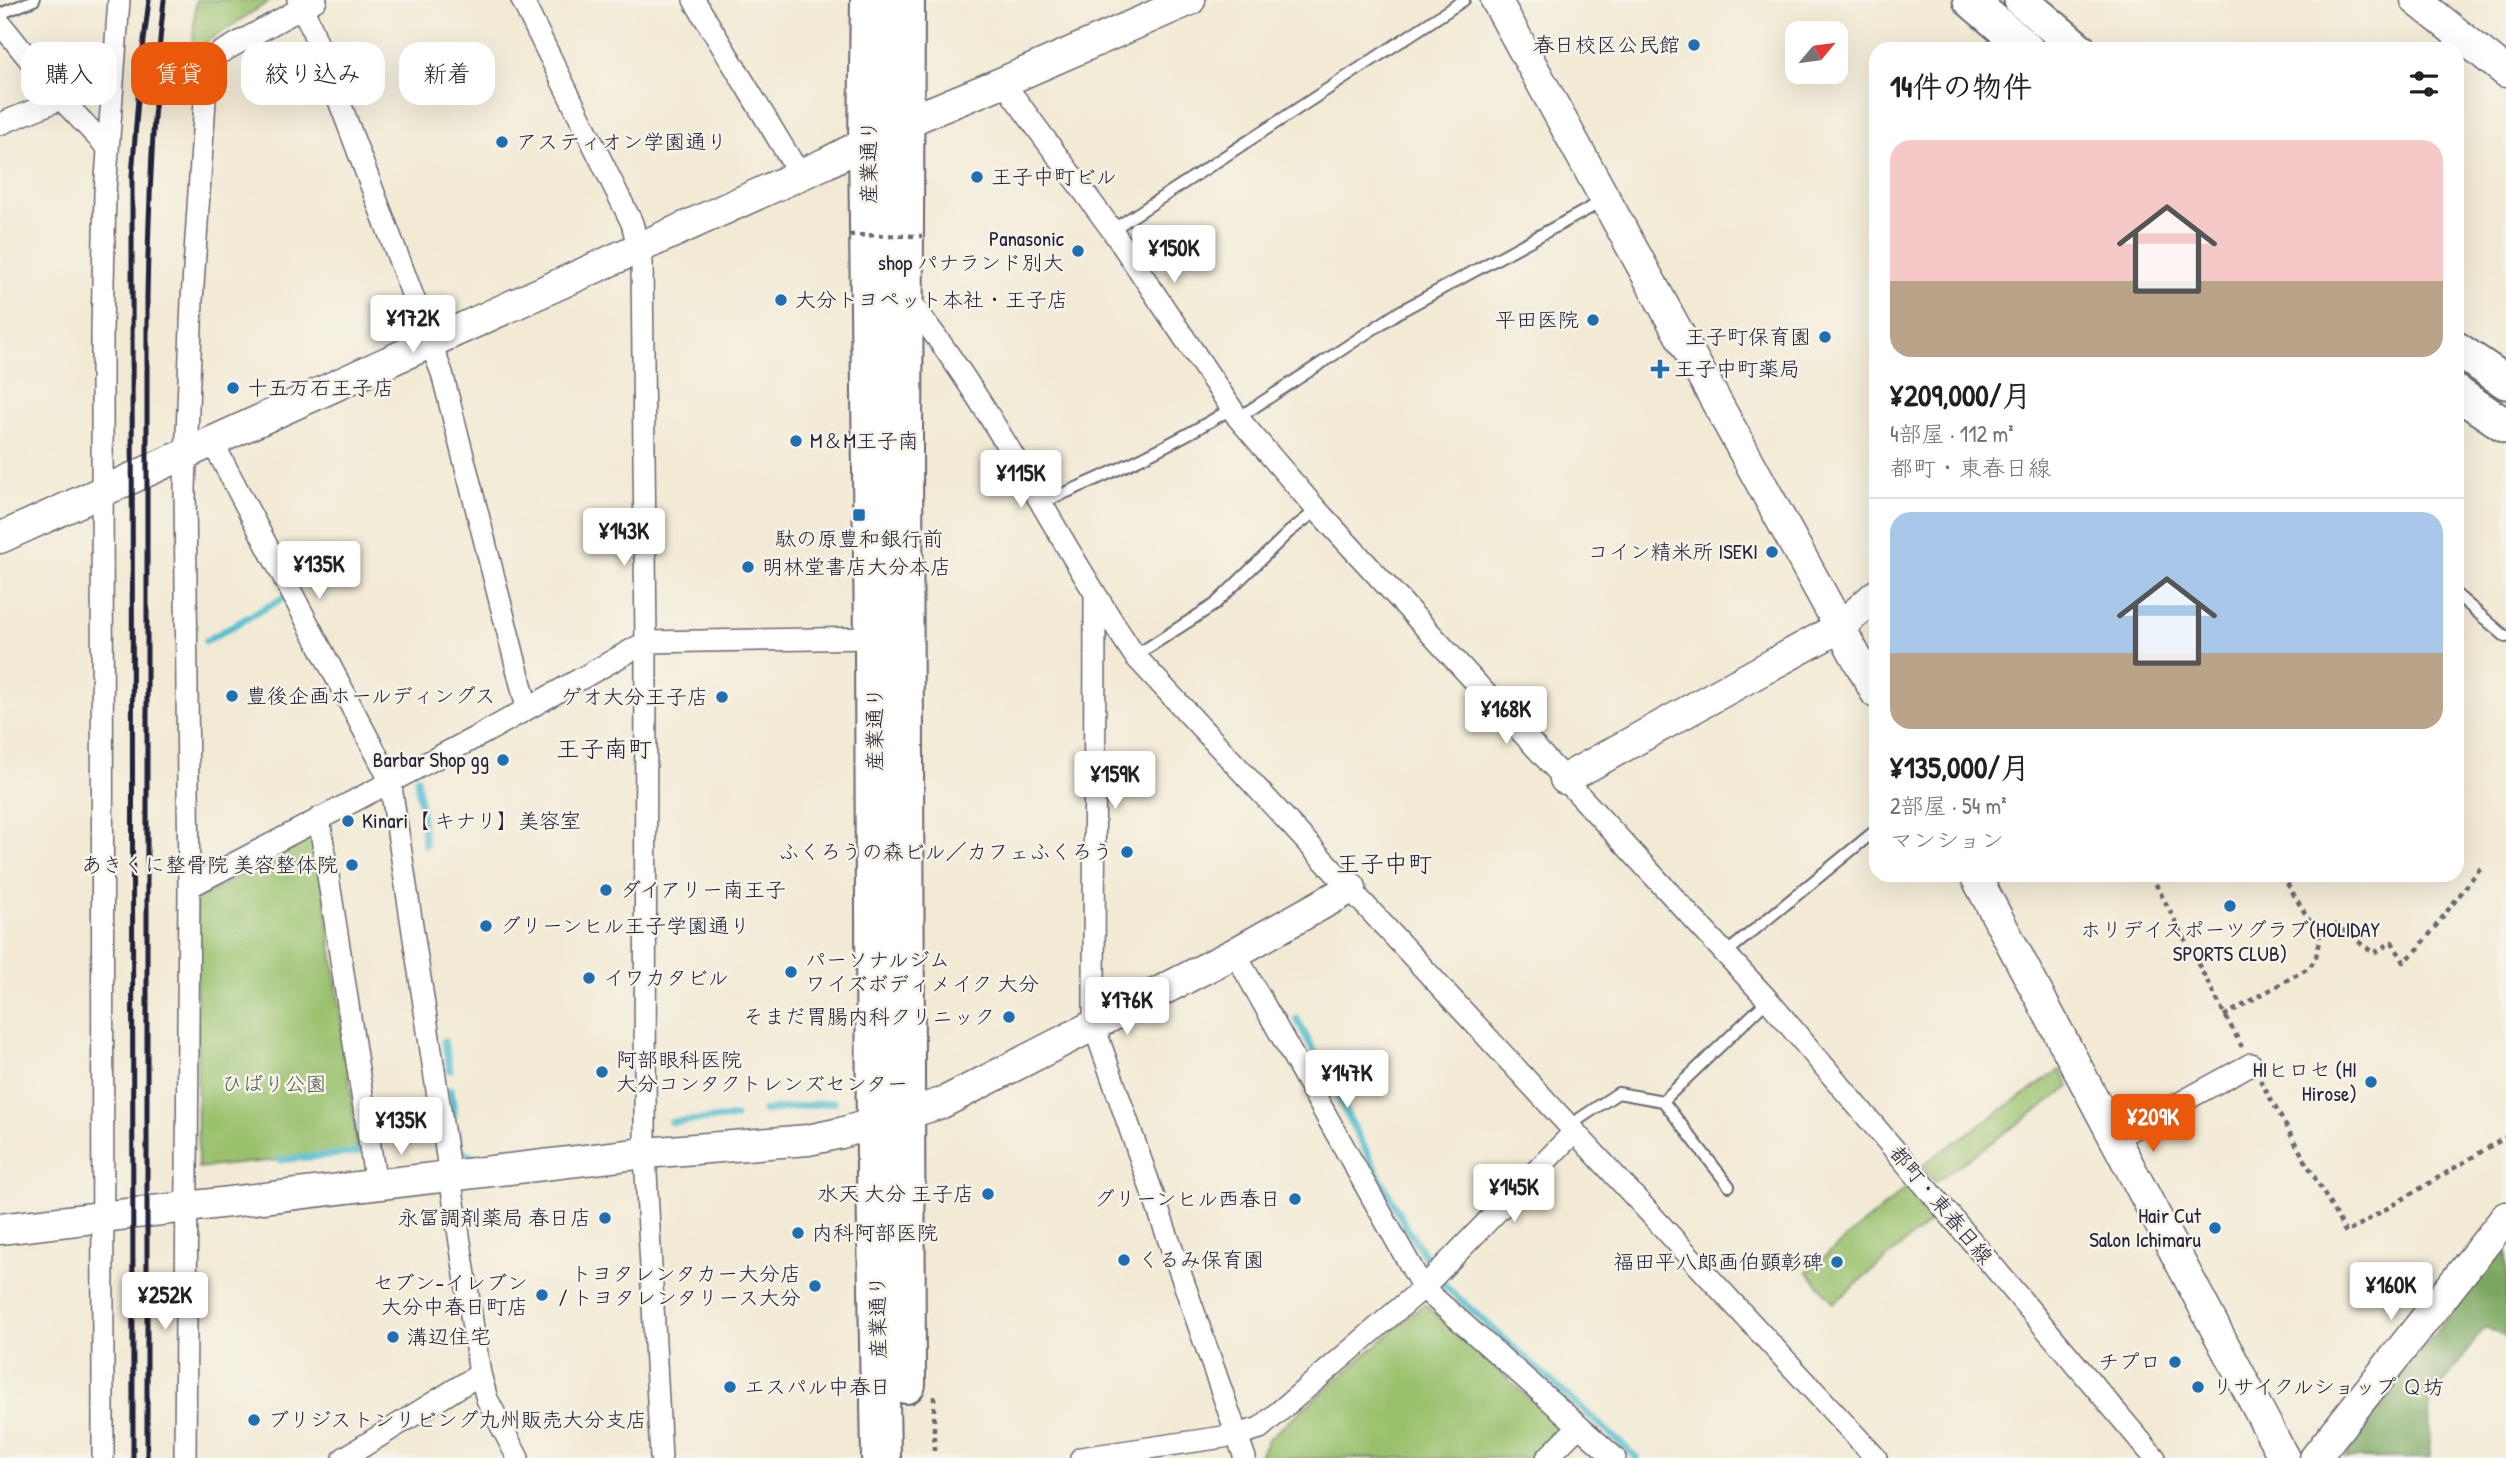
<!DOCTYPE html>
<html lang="ja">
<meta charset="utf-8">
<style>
:root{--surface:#fff;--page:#f6f6f6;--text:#202124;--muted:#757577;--line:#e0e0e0;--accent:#ea580c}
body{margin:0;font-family:"Patrick Hand","Klee One",sans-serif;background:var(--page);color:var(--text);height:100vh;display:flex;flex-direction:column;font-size:26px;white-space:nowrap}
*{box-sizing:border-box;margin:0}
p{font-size:23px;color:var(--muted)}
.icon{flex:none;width:38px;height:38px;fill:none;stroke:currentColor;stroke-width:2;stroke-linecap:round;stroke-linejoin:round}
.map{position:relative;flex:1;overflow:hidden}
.drawer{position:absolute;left:1869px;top:42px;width:595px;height:840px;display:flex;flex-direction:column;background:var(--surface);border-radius:21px;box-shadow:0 7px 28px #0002}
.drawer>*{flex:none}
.hud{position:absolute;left:21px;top:42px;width:665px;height:63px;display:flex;gap:14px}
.needle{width:46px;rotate:61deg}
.fabs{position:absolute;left:1785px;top:21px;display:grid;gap:14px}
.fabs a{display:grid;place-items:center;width:63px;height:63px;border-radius:14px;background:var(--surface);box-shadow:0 7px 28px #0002;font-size:35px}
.price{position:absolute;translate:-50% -60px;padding:0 16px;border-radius:7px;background:#fff;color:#222;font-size:23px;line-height:46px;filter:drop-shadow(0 2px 4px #0008)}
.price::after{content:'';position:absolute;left:50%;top:42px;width:21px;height:16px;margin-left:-10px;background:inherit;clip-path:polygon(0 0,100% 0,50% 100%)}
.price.active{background:var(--accent);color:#fff}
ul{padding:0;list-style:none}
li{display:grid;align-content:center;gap:14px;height:371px;padding:0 21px}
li+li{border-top:2px solid var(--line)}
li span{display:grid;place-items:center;height:217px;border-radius:21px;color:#555}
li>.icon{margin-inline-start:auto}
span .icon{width:126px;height:126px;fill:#fffc;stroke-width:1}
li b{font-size:30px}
h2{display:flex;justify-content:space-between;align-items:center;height:84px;padding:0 21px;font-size:30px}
.chip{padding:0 24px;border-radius:21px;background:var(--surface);box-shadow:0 7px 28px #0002;font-size:24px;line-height:63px}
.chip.active{background:var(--accent);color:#fff}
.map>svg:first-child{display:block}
</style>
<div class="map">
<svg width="2506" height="1458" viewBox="0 0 2506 1458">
<rect width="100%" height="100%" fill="#f7f3e8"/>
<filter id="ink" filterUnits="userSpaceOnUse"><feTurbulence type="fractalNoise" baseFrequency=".0143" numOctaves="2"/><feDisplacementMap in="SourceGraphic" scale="14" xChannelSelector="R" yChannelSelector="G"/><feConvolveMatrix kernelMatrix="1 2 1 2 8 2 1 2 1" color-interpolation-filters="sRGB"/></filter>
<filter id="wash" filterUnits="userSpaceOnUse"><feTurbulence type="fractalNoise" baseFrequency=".00686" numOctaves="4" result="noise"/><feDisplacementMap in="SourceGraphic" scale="28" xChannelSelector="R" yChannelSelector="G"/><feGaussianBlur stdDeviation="1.57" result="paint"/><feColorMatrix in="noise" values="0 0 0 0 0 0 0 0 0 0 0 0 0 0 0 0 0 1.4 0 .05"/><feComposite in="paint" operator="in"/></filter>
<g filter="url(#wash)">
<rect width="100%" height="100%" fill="#f2ead4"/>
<path fill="#99c16d" stroke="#5e7254" stroke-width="2" d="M196,0H271L192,51Z
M308,837L317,838L359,1152L198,1168L196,900Z
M2060,1070L2070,1087L1935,1182L1922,1165Z
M1911,1184L1938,1215L1834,1303L1807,1271Z
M1424,1304L1562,1427L1531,1458H1259L1268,1439Z"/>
<path fill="#7aa760" stroke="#4e644e" stroke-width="2" d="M2506,1245V1337L2485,1327L2429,1403L2430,1458H2345L2380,1401Z"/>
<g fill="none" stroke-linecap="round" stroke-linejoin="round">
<path stroke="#53becf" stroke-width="7" d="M206,641L285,597
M417,778L425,845
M1297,1019L1406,1227L1444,1285L1637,1458
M444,1041L450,1070
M451,1090L454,1114
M764,1111L834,1102
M671,1122L735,1117
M457,1130L460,1150L477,1158L487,1157
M280,1160L359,1152"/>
</g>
</g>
<g filter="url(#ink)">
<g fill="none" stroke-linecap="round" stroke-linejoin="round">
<g stroke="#6b6871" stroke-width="14">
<path id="lane" d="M0,14L34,0
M1112,230L1464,0
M1238,418L1399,312L1603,201
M1041,503C1107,476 1170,446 1231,409
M2457,595L2506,637
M1135,656L1214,605L1289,532L1317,510
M1726,953L1876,830
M1663,1101L1768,1000
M1570,1125L1618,1093L1663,1101L1729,1186"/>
</g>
<g stroke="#6b6871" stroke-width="24">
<path id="street" d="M298,0L310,24L442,373L527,708
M522,0L632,223L642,262L646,642L645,1153L661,1458
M694,0L800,175
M0,23L61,99L108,148
M1003,82L1112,230L1238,418L1317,510L1768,1000L2155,1458
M0,124L61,99
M905,296C995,407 1055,538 1135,656L1876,1458
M212,441L390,780L480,1374L487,1399L518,1458
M1095,596L1094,1026L1245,1458
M319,818L376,1185
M189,887L486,732L646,642L874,638
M1235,953L1423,1288L1615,1458
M2116,1138L2251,1064
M103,1458L102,331L105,192L119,0
M185,1458L189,887L185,488L192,300L207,70L209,63L218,54L316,0
M344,1458L480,1374
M1081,1458L1237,1435L1260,1428L1423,1288L1575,1131
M1547,1458L1579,1426"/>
</g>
<g stroke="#6b6871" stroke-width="33">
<path id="secondary" d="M1496,0L1876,693
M2416,0L2506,72
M0,538L826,163L904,123L1003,82L1190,0
M1565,779L1840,627L1876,595
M1975,875L2284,1458
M0,1229L645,1153L808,1140L841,1133L942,1103L1235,953L1351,888
M2315,1458L2506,1217"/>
</g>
<g stroke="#6b6871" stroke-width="37">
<path id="primary" d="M1970,0L2027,49
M2021,0L2079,49
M2457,349L2506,382
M2457,393L2506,426"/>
</g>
<g stroke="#6b6871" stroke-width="42">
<path id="highway" d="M870,0L868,142L874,638L876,1172L881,1458
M905,0L903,442L906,1384"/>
</g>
<path stroke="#6b6871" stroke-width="4.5" stroke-dasharray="5 5" stroke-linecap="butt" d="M2151,875L2242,1047
M2282,875L2309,920L2321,928L2336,925L2374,953L2392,942L2404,962L2419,948L2481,867
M2224,1016L2310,967L2316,957L2321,928
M2260,1080L2346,1233L2506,1137
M934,1396V1453"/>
<use href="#lane" stroke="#fff" stroke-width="10"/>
<use href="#street" stroke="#fff" stroke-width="21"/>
<use href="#secondary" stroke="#fff" stroke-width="30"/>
<use href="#primary" stroke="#fff" stroke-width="33"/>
<use href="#highway" stroke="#fff" stroke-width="38"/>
<path stroke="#22223b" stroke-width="5" d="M133,1458L132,176L140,73L149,0
M147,1458V296C149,197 153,99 164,0"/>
<path stroke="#6b6871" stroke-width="4.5" stroke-dasharray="5 5" stroke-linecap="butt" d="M849,235L922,236"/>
</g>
</g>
<g fill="#1f6fb2" stroke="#f7f3e8" stroke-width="2.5">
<circle cx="1694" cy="45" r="7"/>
<circle cx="502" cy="142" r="7"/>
<circle cx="977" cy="177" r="7"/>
<circle cx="1078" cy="251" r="7"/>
<circle cx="781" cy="300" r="7"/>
<circle cx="1593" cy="320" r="7"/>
<circle cx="1825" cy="337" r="7"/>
<path d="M1656.5 358.5h7v7h7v7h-7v7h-7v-7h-7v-7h7z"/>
<circle cx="233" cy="388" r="7"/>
<circle cx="796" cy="441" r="7"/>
<rect x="852" y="508" width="14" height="14" rx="3.5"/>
<circle cx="1772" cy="552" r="7"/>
<circle cx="748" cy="567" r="7"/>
<circle cx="232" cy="696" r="7"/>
<circle cx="722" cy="697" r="7"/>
<circle cx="503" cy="760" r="7"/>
<circle cx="348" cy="821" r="7"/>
<circle cx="1127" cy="852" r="7"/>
<circle cx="352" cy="865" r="7"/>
<circle cx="606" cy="890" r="7"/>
<circle cx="2230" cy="906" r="7"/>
<circle cx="486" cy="926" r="7"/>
<circle cx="791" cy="972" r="7"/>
<circle cx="589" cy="978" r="7"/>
<circle cx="1009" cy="1017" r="7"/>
<circle cx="602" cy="1072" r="7"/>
<circle cx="2371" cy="1082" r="7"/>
<circle cx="988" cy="1194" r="7"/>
<circle cx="1295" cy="1199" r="7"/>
<circle cx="605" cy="1218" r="7"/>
<circle cx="2215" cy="1228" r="7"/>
<circle cx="798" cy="1233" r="7"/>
<circle cx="1124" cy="1260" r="7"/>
<circle cx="1837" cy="1262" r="7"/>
<circle cx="815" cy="1286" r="7"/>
<circle cx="542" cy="1295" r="7"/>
<circle cx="393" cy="1337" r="7"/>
<circle cx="2175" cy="1362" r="7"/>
<circle cx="730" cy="1387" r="7"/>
<circle cx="2198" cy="1387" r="7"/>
<circle cx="254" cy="1420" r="7"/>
</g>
<g text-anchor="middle" stroke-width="5" stroke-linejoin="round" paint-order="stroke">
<g font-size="21" fill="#22223b" stroke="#f7f3e8" text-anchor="start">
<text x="1680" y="52" text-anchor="end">春日校区公民館</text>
<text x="516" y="149">アスティオン学園通り</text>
<text x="991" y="184">王子中町ビル</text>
<text x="1064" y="246" text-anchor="end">Panasonic<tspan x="1064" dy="24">shop パナランド別大</tspan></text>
<text x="795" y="307">大分トヨペット本社・王子店</text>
<text x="1579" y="327" text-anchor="end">平田医院</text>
<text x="1811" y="344" text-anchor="end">王子町保育園</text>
<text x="1674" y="376">王子中町薬局</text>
<text x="247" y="395">十五万石王子店</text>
<text x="810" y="448">M＆M王子南</text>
<text x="859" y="546" text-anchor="middle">駄の原豊和銀行前</text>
<text x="1758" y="559" text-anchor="end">コイン精米所 ISEKI</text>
<text x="762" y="574">明林堂書店大分本店</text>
<text x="246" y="703">豊後企画ホールディングス</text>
<text x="708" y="704" text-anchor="end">ゲオ大分王子店</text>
<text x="489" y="767" text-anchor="end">Barbar Shop gg</text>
<text x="362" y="828">Kinari【 キナリ】美容室</text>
<text x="1113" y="859" text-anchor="end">ふくろうの森ビル／カフェふくろう</text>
<text x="338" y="872" text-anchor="end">あきくに整骨院 美容整体院</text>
<text x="620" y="897">ダイアリー南王子</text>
<text x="500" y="933">グリーンヒル王子学園通り</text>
<text x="2230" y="937" text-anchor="middle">ホリデイスポーツグラブ(HOLIDAY<tspan x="2230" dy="24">SPORTS CLUB)</tspan></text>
<text x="805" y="967">パーソナルジム<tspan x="805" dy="24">ワイズボディメイク 大分</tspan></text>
<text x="603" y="985">イワカタビル</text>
<text x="995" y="1024" text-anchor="end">そまだ胃腸内科クリニック</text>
<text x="616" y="1067">阿部眼科医院<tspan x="616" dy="24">大分コンタクトレンズセンター</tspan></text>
<text x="2357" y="1077" text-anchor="end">HIヒロセ (HI<tspan x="2357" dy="24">Hirose)</tspan></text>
<text x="974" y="1201" text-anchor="end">水天 大分 王子店</text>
<text x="1281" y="1206" text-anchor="end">グリーンヒル西春日</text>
<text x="2201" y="1223" text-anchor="end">Hair Cut<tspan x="2201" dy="24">Salon Ichimaru</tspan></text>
<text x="591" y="1225" text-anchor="end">永冨調剤薬局 春日店</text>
<text x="812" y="1240">内科阿部医院</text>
<text x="1138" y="1267">くるみ保育園</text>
<text x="1823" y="1269" text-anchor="end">福田平八郎画伯顕彰碑</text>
<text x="801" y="1281" text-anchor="end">トヨタレンタカー大分店<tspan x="801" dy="24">/ トヨタレンタリース大分</tspan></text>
<text x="528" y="1290" text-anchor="end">セブン-イレブン<tspan x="528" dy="24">大分中春日町店</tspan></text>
<text x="407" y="1344">溝辺住宅</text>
<text x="2161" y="1369" text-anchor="end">チプロ</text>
<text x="744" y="1394">エスパル中春日</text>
<text x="2212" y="1394">リサイクルショップ Ｑ坊</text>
<text x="268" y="1427">ブリジストンリビング九州販売大分支店</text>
</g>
<g font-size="21" fill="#22223b" stroke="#f7f3e8">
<text transform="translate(869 162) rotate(-90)" y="7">産業通り</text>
<text transform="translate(875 729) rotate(-90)" y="7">産業通り</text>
<text transform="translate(1941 1205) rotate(50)" y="7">都町・東春日線</text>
<text transform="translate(878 1317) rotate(-91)" y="7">産業通り</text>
</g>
<g font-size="21" fill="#4c5a4c" stroke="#f7f3e8">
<text x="274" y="1091">ひばり公園</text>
</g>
<g font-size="24" fill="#22223b" stroke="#f7f3e8">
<text x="604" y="757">王子南町</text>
<text x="1384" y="872">王子中町</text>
</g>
</g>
</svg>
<div class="fabs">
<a><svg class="needle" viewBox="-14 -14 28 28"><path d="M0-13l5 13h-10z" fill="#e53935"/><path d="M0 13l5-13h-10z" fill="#757577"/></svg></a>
</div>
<b class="price" style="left:1174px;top:285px">¥150K</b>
<b class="price" style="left:413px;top:355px">¥172K</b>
<b class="price" style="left:1021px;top:510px">¥115K</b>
<b class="price" style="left:624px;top:568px">¥143K</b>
<b class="price" style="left:319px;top:601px">¥135K</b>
<b class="price" style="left:1506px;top:746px">¥168K</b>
<b class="price" style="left:1115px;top:811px">¥159K</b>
<b class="price" style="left:1127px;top:1037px">¥176K</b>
<b class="price" style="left:1347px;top:1110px">¥147K</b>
<b class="price active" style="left:2153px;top:1154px">¥209K</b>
<b class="price" style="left:401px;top:1157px">¥135K</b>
<b class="price" style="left:1514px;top:1224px">¥145K</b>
<b class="price" style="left:2391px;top:1322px">¥160K</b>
<b class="price" style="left:165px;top:1332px">¥252K</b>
<div class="hud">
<a class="chip">購入</a>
<a class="chip active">賃貸</a>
<a class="chip">絞り込み</a>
<a class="chip">新着</a>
</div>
<section class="drawer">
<h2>14件の物件<svg class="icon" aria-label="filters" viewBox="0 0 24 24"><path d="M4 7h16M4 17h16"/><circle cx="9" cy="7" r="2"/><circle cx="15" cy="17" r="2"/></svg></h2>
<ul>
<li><span style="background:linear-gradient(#f6c9c9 65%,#b9a48a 0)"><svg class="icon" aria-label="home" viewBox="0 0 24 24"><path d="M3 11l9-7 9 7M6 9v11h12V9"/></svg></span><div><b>¥209,000/月</b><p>4部屋 · 112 m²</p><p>都町・東春日線</p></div></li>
<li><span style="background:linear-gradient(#a9c7e8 65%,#b9a48a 0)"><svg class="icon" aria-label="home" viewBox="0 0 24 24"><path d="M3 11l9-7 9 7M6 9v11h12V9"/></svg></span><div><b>¥135,000/月</b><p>2部屋 · 54 m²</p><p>マンション</p></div></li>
</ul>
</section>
</div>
